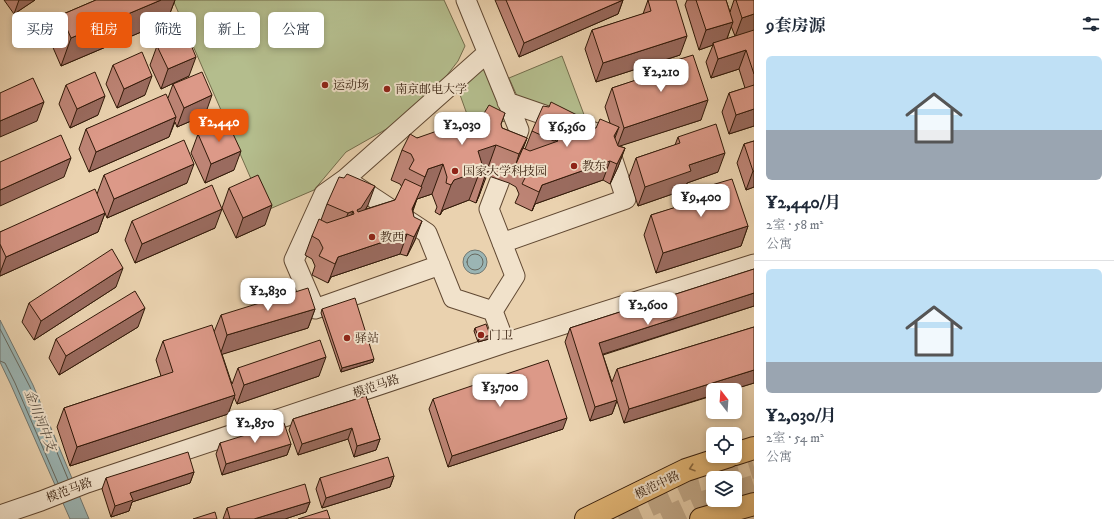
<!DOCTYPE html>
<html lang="zh">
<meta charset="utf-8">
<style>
:root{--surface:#fff;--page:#f6f6f7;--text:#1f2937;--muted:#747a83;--line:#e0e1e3;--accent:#ea580c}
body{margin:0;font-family:"IM FELL DW Pica","Noto Serif SC",serif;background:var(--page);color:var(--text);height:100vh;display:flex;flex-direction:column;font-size:15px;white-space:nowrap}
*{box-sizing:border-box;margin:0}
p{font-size:13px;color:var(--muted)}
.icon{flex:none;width:22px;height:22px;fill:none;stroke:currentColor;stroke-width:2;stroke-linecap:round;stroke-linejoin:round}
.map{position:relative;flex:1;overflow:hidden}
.details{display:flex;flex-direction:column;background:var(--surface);width:360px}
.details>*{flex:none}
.guide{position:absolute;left:12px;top:12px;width:380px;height:36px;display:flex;gap:8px}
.needle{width:26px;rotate:343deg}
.tools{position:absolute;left:706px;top:383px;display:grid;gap:8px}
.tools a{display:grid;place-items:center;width:36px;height:36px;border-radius:6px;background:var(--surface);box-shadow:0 2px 6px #0003;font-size:20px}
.price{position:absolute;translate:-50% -34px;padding:0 9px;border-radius:8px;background:#fff;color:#222;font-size:13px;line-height:26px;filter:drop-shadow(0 1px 2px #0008)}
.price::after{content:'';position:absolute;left:50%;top:24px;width:12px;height:9px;margin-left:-6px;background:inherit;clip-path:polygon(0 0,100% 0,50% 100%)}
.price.on{background:var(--accent);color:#fff}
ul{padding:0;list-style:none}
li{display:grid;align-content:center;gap:8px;height:212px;padding:0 12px}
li+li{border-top:1px solid var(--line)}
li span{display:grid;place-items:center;height:124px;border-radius:6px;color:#555}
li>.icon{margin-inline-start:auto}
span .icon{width:72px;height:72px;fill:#fffc;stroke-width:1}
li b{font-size:17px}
h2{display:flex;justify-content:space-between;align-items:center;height:48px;padding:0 12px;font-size:17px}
.chip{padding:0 14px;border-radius:6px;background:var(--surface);box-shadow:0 2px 6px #0003;font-size:14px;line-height:36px}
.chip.on{background:var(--accent);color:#fff}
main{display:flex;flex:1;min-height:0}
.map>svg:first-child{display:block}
</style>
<main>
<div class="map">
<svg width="754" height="519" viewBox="0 0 754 519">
<rect width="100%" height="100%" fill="#ead2af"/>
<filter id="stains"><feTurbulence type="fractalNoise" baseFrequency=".005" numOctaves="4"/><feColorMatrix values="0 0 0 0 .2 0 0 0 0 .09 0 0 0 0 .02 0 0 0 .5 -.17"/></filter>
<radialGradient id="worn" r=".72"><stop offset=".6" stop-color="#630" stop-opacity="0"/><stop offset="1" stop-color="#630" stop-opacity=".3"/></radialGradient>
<path fill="#b4bd8d" stroke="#736c4b" d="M173,0H444L465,46L458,61L420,110L346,152L314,190L265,211Z
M562,56L586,120L517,96L509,78Z
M485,66L508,120L473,131L459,92Z"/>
<path fill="#9bb5b4" stroke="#717770" d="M463 262a12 12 0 1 1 24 0a12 12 0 1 1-24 0Z
M0,320L33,385L89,519H70L11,385L0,362Z"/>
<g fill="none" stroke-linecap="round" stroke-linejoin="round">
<path stroke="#66685e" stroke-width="1" d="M467 262a8 8 0 1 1 16 0a8 8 0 1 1-16 0Z
M0,329L30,387L68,479
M0,361L5,363L15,383L58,483"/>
<path stroke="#c5ad8e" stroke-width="22" stroke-dasharray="22 11" stroke-linecap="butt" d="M718,478L754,467
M735,492L754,486
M619,519L698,484L713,480
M663,519L696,504L713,499"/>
<g stroke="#604832" stroke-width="21">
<path id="minor" d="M466,0L519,130L489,209L515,276L493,311L505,343
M487,53L345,179L427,233L453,298L493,311
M345,179L324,194L294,260L315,309L440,265
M502,243L626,199L605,136L507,102
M0,515L41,501L87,483L505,343L754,264"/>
</g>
<g stroke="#321a09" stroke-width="24">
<path id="major" d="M735,454L754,448
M586,519L686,470L729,456
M701,519L754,504"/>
</g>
<use href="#minor" stroke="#f1e2cb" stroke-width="19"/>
<use href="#major" stroke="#e5b978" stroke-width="22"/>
</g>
<path fill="#bd8475" stroke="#321a09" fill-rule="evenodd" d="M4,0H35L14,14Z
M96,0H175L167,21L61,66L51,43L61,15Z
M495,0H623L618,14L519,57Z
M648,0L680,55L596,82L585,49L592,30L643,14Z
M687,0H726L730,12L734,0H754V126L729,134L722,112L729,93L745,88L739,69L711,78L706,62L713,45L699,50L685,5ZM731,26L735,36L727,39Z
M157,46L189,76L161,89L150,65Z
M113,65L145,95L117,108L106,84Z
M661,65L701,120L619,146L625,148L618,167L610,184L603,180L535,204L532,211L515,203L519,194L516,187L509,183L486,175L479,196L476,203L469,200L443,210L440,215L435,212L437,207L432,194L417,199L413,211L415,240L407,256L400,254L331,277L328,283L312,275L315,266L312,259L305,255L312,236L321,220L327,204L368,205L366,209L395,200L402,187L400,184L391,180L402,150L417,138L501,125L502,128L527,138L523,148L525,149L532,131L570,134L569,137L610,123L605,107L612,88L659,73Z
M173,84L205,115L177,127L175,122L169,137L89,172L79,149L86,129L168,98Z
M66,85L98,115L70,128L59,104Z
M198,134L234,170L205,183L191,153Z
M678,137L718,172L687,183L684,190L638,206L629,177L636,158L675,145Z
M754,141V187L746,190L737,163L744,144Z
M104,175L187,183L107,218L105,213L98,232L0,276V232L97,194Z
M705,187L748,226L741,246L656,273L644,235L651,215L701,200Z
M229,188L265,225L236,238L222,208Z
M132,221L215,228L135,263L125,240Z
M754,269V306L603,355L612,382L617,369L754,327V383L624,423L617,401L612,414L590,421L565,342L570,328Z
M116,287L34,340L22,322L29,303Z
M315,309L308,328L222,354L232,384L238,368L319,376L237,404L234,397L228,414L70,466L57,427L64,408L161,376L156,360L163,341L214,332L221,315Z
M322,309L373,362L341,372L321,313Z
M138,327L59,375L49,358L56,339Z
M475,328L490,335L489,339L478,342L474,331Z
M366,396L380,439L376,450L354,457L348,439L298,455L289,430L293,419Z
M433,399L563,429L448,467L429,409Z
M220,443L291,444L287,455L222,475L216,454Z
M194,472L190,483L132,502L129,511L111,517L102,489L106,478Z
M394,476L390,487L322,508L316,489L320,478Z
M310,502L306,512L285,519H223L227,508Z"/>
<path fill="#9a6b5f" stroke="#321a09" d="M19,0H35L14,14Z
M161,0H175L167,21L61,66L71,38Z
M623,0L618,14L519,57L524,43Z
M754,14V31L735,37L742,18Z
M733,22L726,41L713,43V45L699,50L706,30Z
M687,36L680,55L596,82L603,63Z
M746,50L739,69L711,78L718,59Z
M196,57L189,76L161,89L168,69Z
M152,76L145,95L117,108L124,89Z
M212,95L205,115L177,127L184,108Z
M105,96L98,115L70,128L77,109Z
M708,100L701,120L617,147L624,128Z
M44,102L37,121L0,137V121Z
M754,109V126L729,134L736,115Z
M505,113L493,146L496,145L486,173L480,171L469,200L443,210L440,215L451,185L454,180Z
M577,115L570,134L559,156L561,139Z
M176,117L169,137L89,172L96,152Z
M619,127L612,146L614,136Z
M527,138L517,165L516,164L519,154Z
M625,148L618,167L610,184L617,164Z
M241,151L234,170L205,183L211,164Z
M725,153L718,172L687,183L684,190L638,206L645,187L689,165Z
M71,158L64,177L0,206V190Z
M610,161L603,180L535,204L532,211L542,185Z
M194,164L187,183L107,218L114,199Z
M443,164L432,194L417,199L405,228L428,169Z
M490,167L479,196L476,203L486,173Z
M753,171H754V187L746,190Z
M375,186L368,205L354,228L357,210Z
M272,205L265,225L236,238L243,218Z
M222,209L215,228L135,263L142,244Z
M353,211L346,230L341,232L348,213Z
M105,213L98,232L0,276V273L6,257Z
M422,221L415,240L407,256L414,237Z
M748,226L741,246L656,273L663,253Z
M407,234L400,254L331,277L328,283L338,257Z
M123,268L116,287L34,340L41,321Z
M754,293V306L594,357L599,343Z
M145,308L138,327L59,375L66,356Z
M315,309L308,328L220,355L227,335Z
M490,335L489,339L478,342L479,339Z
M326,357L319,376L237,404L244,385Z
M374,359L373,362L341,372L342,368Z
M754,370V383L731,390H713V395L624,423L629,409Z
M235,395L228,414L70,466L77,447Z
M617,400L612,414L590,421L595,407Z
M567,418L563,429L448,467L452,456Z
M352,428L348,439L298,455L302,444Z
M380,439L376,450L354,457L357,446Z
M291,444L287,455L222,475L226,464Z
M194,472L190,483L132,502L129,511L111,517L115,506L130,493Z
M394,476L390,487L322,508L326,498Z
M310,502L306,512L285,519H254Z"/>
<path fill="#dc9988" stroke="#321a09" d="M96,0H161L71,38L61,15Z
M506,0H623L524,43Z
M648,0H676L687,36L603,63L592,30L651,11Z
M696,0H726L733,22L706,30Z
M736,0H754V14L742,18Z
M754,30V74L746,50L718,59L713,43Z
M186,33L196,57L168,69L157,46Z
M142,52L152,76L124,89L113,65Z
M693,55L708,100L624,128L612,88L663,71L661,65Z
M95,72L105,96L77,109L66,85Z
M202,72L212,95L184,108L173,84Z
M33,78L44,102L0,121V93Z
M754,85V109L736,115L729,93Z
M166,94L176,117L96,152L86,129Z
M551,102L577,115L566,137L561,139L562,140L596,128L600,119L619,127L614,136L618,146L625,148L617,164L610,161L542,185L539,192L522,184L526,176L523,168L516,164L523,148L530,151L558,141L557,140L554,141L532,131L543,106L549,107Z
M489,105L505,113L501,124L502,128L527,138L519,154L496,145L478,151L482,164L490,167L486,173L480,171L454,180L451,185L446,183L447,177L443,164L428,169L425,177L409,169L414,160L411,154L402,150L410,134L417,138L483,115Z
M227,121L241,151L211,164L198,134Z
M716,124L725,153L689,165L691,171L645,187L636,158L680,143L678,137Z
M61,135L71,158L0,190V162Z
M184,140L194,164L114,199L104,175Z
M754,141V171H753L744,144Z
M347,174L375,186L361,208L357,210L358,212L395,200L405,179L422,187L412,209L414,217L422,221L414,237L407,234L338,257L335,264L319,256L323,248L319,240L312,236L319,219L327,223L354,214L353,211L348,213L327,204L339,177L344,178Z
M258,175L272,205L243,218L229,188Z
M732,179L748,226L663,253L651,215L708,197L705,187Z
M212,185L222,209L142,244L132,221Z
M95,189L105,213L6,257L0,244V232Z
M112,249L123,268L41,321L29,303Z
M754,269V293L599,343L617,400L595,407L570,328Z
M308,288L315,309L227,335L221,315Z
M135,291L145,308L66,356L56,339Z
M355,298L374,359L342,368L322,309Z
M486,324L490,335L479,339L475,328Z
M212,325L235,395L77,447L64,408L173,372L163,341Z
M754,327V370L629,409L617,369Z
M320,340L326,357L244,385L238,368Z
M548,360L567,418L452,456L433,399Z
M366,396L380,439L357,446L352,428L302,444L293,419Z
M284,423L291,444L226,464L220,443Z
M188,452L194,472L130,493L133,500L115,506L106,478Z
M388,457L394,476L326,498L320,478Z
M305,484L310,502L254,519H230L227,508Z
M327,510L330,519H298Z
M215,512L217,519H193Z"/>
<defs><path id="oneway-chevron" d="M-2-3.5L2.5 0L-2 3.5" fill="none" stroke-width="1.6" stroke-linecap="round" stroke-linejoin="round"/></defs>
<use stroke="#8c6a40" href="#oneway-chevron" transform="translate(692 468) rotate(162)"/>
<g fill="#8f2418" stroke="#f1e2cb" stroke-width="1.5">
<circle cx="325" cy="85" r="4"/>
<circle cx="387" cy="89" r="4"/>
<circle cx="574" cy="166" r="4"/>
<circle cx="455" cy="171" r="4"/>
<circle cx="372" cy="237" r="4"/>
<circle cx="481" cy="335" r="4"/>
<circle cx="347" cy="338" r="4"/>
</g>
<g text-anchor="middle" stroke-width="4" stroke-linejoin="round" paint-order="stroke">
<g font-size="12" fill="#321a09" stroke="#f1e2cb" text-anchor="start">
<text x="333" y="89">运动场</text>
<text x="395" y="93">南京邮电大学</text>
<text x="582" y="170">教东</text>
<text x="463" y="175">国家大学科技园</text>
<text x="380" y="241">教西</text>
<text x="489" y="339">门卫</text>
<text x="355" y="342">驿站</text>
</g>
<g font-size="12" fill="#321a09" stroke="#f1e2cb">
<text transform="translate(376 386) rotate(-19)" y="4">模范马路</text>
<text transform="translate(657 485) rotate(-26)" y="4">模范中路</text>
<text transform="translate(69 490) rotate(-21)" y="4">模范马路</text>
</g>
<g font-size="13" font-style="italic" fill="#52483c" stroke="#f1e2cb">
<text transform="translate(41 420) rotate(69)" y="5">金川河中支</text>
</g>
</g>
<rect width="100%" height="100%" filter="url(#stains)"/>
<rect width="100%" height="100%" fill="url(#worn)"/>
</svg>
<div class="tools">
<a><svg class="needle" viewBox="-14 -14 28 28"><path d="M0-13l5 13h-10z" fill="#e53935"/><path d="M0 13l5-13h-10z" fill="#747a83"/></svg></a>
<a><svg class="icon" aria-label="locate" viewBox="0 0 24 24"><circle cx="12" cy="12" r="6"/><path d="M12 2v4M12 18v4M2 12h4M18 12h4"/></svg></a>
<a><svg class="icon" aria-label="layers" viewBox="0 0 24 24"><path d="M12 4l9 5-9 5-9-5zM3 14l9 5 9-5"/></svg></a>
</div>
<b class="price" style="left:661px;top:93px">¥2,210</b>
<b class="price on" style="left:219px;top:143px">¥2,440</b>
<b class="price" style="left:462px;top:146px">¥2,030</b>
<b class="price" style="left:567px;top:148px">¥6,360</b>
<b class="price" style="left:701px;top:218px">¥9,400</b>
<b class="price" style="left:268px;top:312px">¥2,830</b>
<b class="price" style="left:648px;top:326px">¥2,600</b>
<b class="price" style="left:500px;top:408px">¥3,700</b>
<b class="price" style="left:255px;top:444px">¥2,850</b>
<div class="guide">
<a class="chip">买房</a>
<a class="chip on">租房</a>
<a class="chip">筛选</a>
<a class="chip">新上</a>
<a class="chip">公寓</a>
</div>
</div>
<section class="details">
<h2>9套房源<svg class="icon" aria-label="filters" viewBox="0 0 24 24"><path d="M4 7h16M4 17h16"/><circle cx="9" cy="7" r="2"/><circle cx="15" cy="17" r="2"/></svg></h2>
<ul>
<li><span style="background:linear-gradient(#bfe0f5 60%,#9aa5b1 0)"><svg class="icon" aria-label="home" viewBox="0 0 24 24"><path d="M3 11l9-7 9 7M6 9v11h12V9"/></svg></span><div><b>¥2,440/月</b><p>2室 · 58 m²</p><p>公寓</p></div></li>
<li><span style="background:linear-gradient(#bfe0f5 75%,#9aa5b1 0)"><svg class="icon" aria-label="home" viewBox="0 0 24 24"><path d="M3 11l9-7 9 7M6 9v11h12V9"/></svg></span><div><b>¥2,030/月</b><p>2室 · 54 m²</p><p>公寓</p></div></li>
</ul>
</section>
</main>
